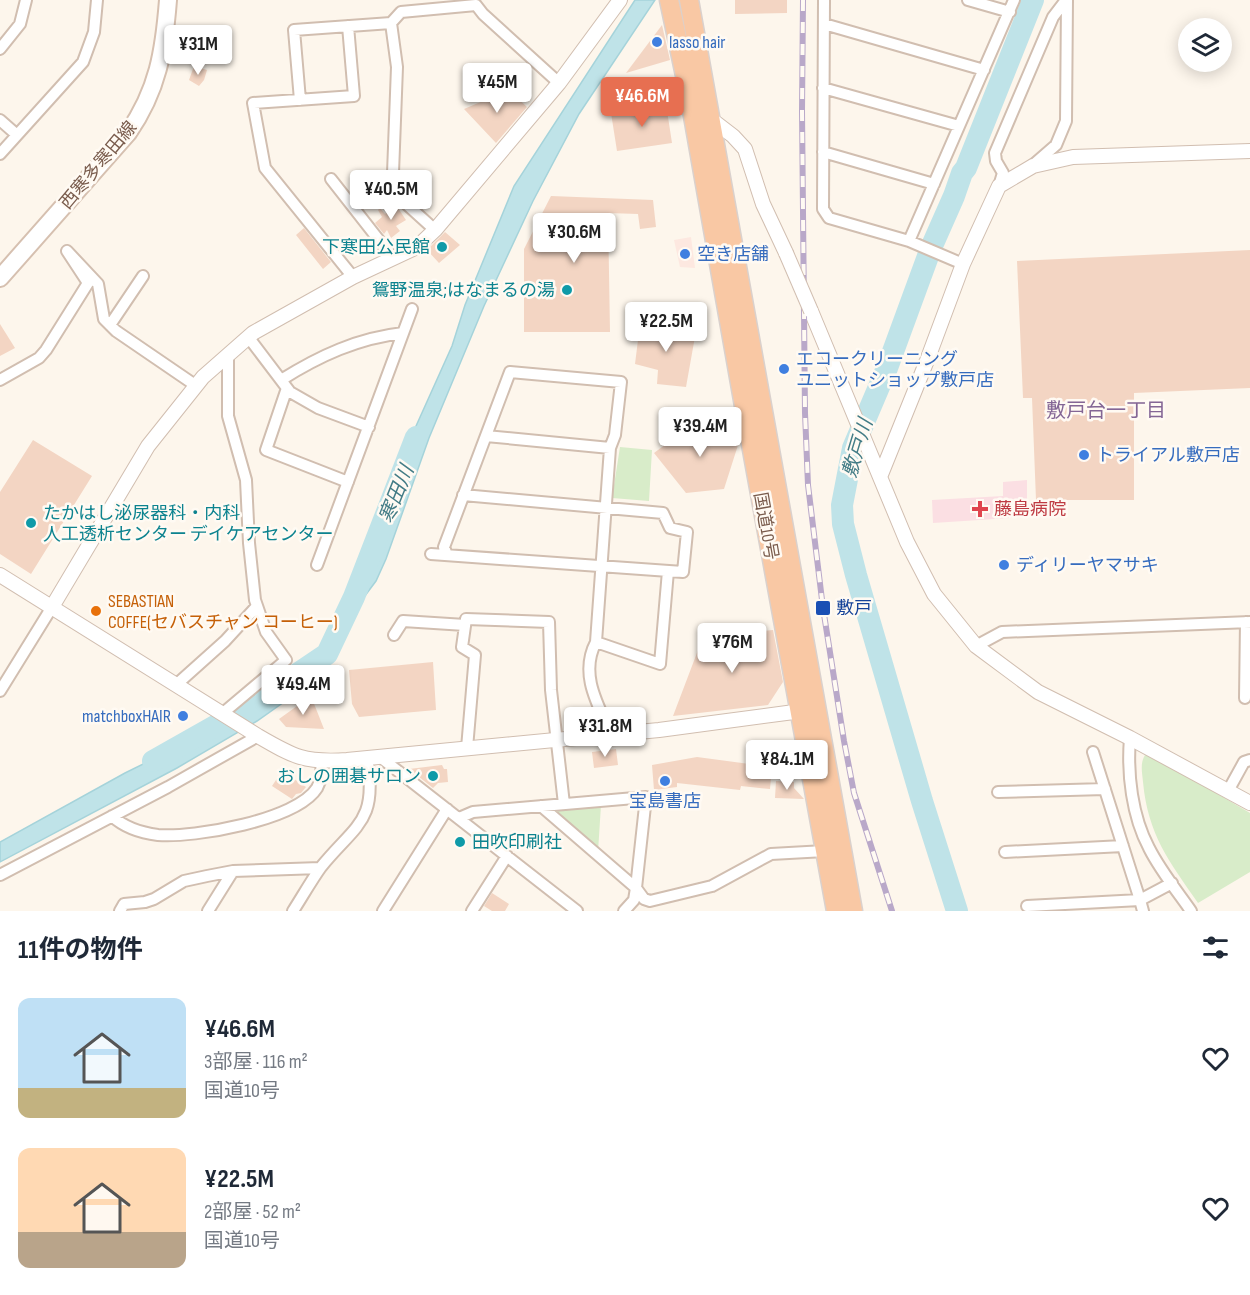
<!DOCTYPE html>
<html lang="ja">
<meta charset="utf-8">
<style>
:root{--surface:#fff;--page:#f2f2f3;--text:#1f2937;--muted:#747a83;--accent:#e76f51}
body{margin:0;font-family:"Sofia Sans Condensed","Noto Sans JP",sans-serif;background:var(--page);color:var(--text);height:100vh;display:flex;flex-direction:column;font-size:22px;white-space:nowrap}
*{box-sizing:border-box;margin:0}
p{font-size:20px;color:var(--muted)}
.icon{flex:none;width:33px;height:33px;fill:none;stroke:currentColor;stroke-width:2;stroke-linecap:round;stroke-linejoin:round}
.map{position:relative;height:911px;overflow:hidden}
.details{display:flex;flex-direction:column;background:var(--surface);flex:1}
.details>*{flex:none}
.buttons{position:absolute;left:1178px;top:18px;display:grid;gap:12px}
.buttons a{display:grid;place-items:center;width:54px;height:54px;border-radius:50%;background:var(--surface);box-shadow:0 3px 15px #0003;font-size:30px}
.price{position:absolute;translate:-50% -51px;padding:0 14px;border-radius:6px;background:#fff;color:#222;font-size:20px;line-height:39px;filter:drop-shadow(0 2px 3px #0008)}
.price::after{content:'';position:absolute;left:50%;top:36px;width:18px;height:14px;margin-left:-9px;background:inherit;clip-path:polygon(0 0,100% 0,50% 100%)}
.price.selected{background:var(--accent);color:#fff}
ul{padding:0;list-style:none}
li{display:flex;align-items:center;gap:18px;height:150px;padding:0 18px}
li span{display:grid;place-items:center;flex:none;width:168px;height:120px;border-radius:12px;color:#555}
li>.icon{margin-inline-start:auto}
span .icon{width:72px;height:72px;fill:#fffc;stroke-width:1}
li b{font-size:26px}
h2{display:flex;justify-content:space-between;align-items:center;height:72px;padding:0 18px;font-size:26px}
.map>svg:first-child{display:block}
</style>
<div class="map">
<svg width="1250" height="911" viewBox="0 0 1250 911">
<rect width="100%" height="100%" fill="#fdf6ec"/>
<path fill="#fde8e0" d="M691,237L695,268L680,267L674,240Z"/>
<path fill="#fbdfe3" d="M1027,480V517L933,523L932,500L1003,496V482Z"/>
<path fill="#d8ecc9" d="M620,447L652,450L649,501L612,498Z
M1145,755L1153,756L1250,813V872L1198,903C1169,861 1148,835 1143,782C1142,772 1140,763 1145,755Z
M601,805L598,852L553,813L556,809Z"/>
<path fill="#bfe3e8" stroke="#a5d3da" stroke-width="1.5" d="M635,0H655L579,114L533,201L484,306L429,438L386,559L376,581L346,621L325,663L301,683L284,702L257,721L177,768L0,862V842L125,773L220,726L262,701H268L283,693L316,665L369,578L401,501L407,453L412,435L452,346L465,305L514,186Z"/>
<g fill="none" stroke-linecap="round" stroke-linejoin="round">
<path stroke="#bfe3e8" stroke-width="22" d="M153,761L245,709L327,654L354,597L416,437
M957,911L922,801L856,575L843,524L842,505L853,448L887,368L931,248L954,196L962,173L966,168L1033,0"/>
</g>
<path fill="#f3d5c3" d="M735,0H787V13L735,14Z
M662,25L670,60L626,73Z
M194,66L207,70L204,80L199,86L189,80Z
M509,90L527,107L496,143L464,109Z
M666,104L672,143L617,151L611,113Z
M551,196L653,200L656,227L640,229L638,214L608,213L610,332H524V249Z
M396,205L406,220L396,226L400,231L391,238L387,230L384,234L375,223L382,217L378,210L380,208L385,214Z
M304,228L331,262L323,269L296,235Z
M445,232L460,245L439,263L427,250Z
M1250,250V388L1134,393V500H1036L1032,398H1023L1017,261Z
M0,324L15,348L0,356Z
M640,324L696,331L686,387L657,384L658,370L635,364Z
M694,423L738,438L739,442L724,489L686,493L654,453Z
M33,440L92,476L31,574L0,554V492Z
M773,630L783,682L768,705L673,716L703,637Z
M433,662L436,710L359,717L352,704L349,670Z
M311,696L324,729L286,727L279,719Z
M616,749L618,765L594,768L592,752Z
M697,757L772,767L770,789L741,786L740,790L677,783V787L654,790L652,765Z
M442,765L444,769H447L448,782L438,783L433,788L409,769Z
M282,771L306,787L301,793L296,794L292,799L272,786Z
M776,781L794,782V788L804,799L775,798Z
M492,893L509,904L505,911H492L484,906Z"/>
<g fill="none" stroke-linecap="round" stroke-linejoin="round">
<g stroke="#d1beb0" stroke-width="14">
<path id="minor" d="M824,0L823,209L829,218L909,241L963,264
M968,0L1010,12
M391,23L397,67L393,173L404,184L403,201L435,230
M824,24L984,70
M348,26L354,96L253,103L265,168L353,277
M0,49L20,24L26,0
M823,88L959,126
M300,100L294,30L391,23L401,12L476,5L483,14L559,83
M0,120L17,135
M823,152L934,184
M0,154L83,62L94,32L97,0
M1033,165L1056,145L1066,121L1067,0
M331,179L393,258
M999,186L1003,173L996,161L995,153L1053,17L1066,0
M909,241L1014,0
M110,325L143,276
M249,338L290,392L318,408L369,427
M0,380L39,358L46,350L88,283L67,251L98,284L104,319L116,331L195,385
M281,380C319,356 358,338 403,333
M287,388L266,450L348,482
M486,436L610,448
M431,554L683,572L687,532L670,528L663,513L463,495
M447,555L444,547L510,372L621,382L615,435L610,448L596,642C579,674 598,705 611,734
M317,565L412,309
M394,635L403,621L465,625
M596,642L660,664L668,571
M976,646L1002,632L1250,622
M177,684L225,641L257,606
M0,691L52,607
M1245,698L1246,622
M223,713L286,660L266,632L255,600L249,543L246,480L228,416V356
M1130,738C1127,774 1132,816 1149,848C1160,870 1177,891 1191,911
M467,748L475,655L462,647L466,619L549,622L551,690L564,804
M1093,752L1140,900L1172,883
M380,757L577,911
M1228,791L1244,762L1250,760
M998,792L1105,789
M541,806L636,888L644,899L650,901L712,886L771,854L825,851
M112,816C125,828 142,833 158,835C194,838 297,820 317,788C322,779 322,771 321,761
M459,818L473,812L646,797L636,888L634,900L624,911
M1005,852L1123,846
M0,875L168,787L258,736
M1027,906L1140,900L1143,911
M120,911L124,904L145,902L154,899L184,881L207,876L233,871L320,868
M208,911L233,871
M293,911C302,897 311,881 321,867C356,824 378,822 367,758
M383,911L447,809
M472,911L507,856"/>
</g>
<g stroke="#d1beb0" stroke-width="16">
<path id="tertiary" d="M707,116L733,136L745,149L763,204L786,253
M811,311L907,542L934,594L976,646L1038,692L1130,738L1250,803
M880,477L928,358L963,264L999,186L1033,166L1073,157L1250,151
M0,575L258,736C294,757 305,763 347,760L659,730L809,710
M52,607L148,446L203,377L253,333L353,277L417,247L435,230L559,83L620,0"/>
</g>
<g stroke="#d6c0b0" stroke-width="20">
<path id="secondary" d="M0,278L128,133C158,90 164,51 168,0"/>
</g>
<g stroke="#dad1cd" stroke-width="21">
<path id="trunk" d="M669,0L690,99L744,406L836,911
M689,0L853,911"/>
</g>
<use href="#minor" stroke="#fff" stroke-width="10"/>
<use href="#tertiary" stroke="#fff" stroke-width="14"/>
<use href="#secondary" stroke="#fff" stroke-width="16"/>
<use href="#trunk" stroke="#f9c8a4" stroke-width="18"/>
<g stroke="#b9a8c9" stroke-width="6">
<path id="rail" d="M803,0L802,111L805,413L808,485L823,608L844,741L854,793L892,911"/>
</g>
<use href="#rail" stroke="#fffaf3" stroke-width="4" stroke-dasharray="11" stroke-linecap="butt"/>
<g stroke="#d1beb0" stroke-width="16" stroke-linecap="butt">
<path id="tertiary-bridge" d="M786,253L811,311"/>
</g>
<use href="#tertiary-bridge" stroke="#fff" stroke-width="14"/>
</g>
<g fill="#3f7fe0" stroke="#fffaf3" stroke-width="2">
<circle cx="657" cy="42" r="6"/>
<circle cx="685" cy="254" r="6"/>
<circle cx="784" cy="369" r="6"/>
<circle cx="1084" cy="455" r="6"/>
<circle cx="1004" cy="565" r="6"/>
<circle cx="183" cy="716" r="6"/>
<circle cx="665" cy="781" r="6"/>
</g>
<g fill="#0f9aa8" stroke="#fffaf3" stroke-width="2">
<circle cx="442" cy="247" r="6"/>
<circle cx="567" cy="290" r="6"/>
<circle cx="31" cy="523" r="6"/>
<circle cx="433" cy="776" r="6"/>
<circle cx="460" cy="842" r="6"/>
</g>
<path fill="#e0444e" stroke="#fffaf3" stroke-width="2" d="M977 500h6v6h6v6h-6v6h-6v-6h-6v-6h6z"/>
<rect fill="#1a4fb4" stroke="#fffaf3" stroke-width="2" x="815" y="600" width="16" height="16" rx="3"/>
<circle fill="#e8710a" stroke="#fffaf3" stroke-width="2" cx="96" cy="611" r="6"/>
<g text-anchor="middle" stroke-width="5" stroke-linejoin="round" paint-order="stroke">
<g font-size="18" fill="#366cbe" stroke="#fffaf3" text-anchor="start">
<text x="669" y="48">lasso hair</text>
<text x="697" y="260">空き店舗</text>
<text x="796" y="365">エコークリーニング<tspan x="796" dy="21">ユニットショップ敷戸店</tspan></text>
<text x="1096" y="461">トライアル敷戸店</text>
<text x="1016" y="571">ディリーヤマサキ</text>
<text x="171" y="722" text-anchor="end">matchboxHAIR</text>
<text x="665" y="807" text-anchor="middle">宝島書店</text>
</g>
<g font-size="18" fill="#7a5c4d" stroke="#fffaf3">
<text transform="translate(98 165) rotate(-50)" y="6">西寒多寒田線</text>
<text transform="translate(766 526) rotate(80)" y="6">国道10号</text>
</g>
<g font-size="18" fill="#0d838f" stroke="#fffaf3" text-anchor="end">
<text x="430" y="253">下寒田公民館</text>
<text x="555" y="296">鴛野温泉;はなまるの湯</text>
<text x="43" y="519" text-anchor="start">たかはし泌尿器科・内科<tspan x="43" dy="21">人工透析センター デイケアセンター</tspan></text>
<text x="421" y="782">おしの囲碁サロン</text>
<text x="472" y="848" text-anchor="start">田吹印刷社</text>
</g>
<g font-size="18" fill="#be3a42" stroke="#fffaf3" text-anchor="start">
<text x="994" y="515">藤島病院</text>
</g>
<g font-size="18" fill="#c56008" stroke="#fffaf3" text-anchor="start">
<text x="108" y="607">SEBASTIAN<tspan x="108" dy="21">COFFE(セバスチャン コーヒー)</tspan></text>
</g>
<g font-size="18" fill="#164399" stroke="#fffaf3" text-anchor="start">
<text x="836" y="614">敷戸</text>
</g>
<g font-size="20" fill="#846695" stroke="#fffaf3">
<text x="1106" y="417">敷戸台一丁目</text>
</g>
<g font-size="20" font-style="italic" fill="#437c86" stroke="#fffaf3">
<text transform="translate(857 448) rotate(-73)" y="7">敷戸川</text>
<text transform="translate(396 494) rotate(-68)" y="7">寒田川</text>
</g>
</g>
</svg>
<div class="buttons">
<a><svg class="icon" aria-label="layers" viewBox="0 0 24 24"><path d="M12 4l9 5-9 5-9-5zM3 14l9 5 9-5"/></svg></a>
</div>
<b class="price" style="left:198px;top:76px">¥31M</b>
<b class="price" style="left:497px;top:114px">¥45M</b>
<b class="price selected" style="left:642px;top:128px">¥46.6M</b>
<b class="price" style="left:391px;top:221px">¥40.5M</b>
<b class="price" style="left:574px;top:264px">¥30.6M</b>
<b class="price" style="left:666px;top:353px">¥22.5M</b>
<b class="price" style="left:700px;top:458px">¥39.4M</b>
<b class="price" style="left:732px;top:674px">¥76M</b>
<b class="price" style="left:303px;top:716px">¥49.4M</b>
<b class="price" style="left:605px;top:758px">¥31.8M</b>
<b class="price" style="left:787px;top:791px">¥84.1M</b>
</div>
<section class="details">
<h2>11件の物件<svg class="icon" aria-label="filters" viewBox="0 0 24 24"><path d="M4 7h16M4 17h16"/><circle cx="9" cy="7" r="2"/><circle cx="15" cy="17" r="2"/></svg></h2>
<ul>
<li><span style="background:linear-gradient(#bfe0f5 75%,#c2b280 0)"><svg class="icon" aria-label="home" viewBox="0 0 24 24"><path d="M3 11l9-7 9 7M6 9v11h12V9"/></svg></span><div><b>¥46.6M</b><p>3部屋 · 116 m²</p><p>国道10号</p></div><svg class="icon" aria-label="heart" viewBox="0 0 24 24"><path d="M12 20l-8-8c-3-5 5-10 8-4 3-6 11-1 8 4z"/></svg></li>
<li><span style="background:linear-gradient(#ffd9b3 70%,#b9a48a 0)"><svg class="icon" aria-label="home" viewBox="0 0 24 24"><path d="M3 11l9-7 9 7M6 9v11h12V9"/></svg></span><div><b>¥22.5M</b><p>2部屋 · 52 m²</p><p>国道10号</p></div><svg class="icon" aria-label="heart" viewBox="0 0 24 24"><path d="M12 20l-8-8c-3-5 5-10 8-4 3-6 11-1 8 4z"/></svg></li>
</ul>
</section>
